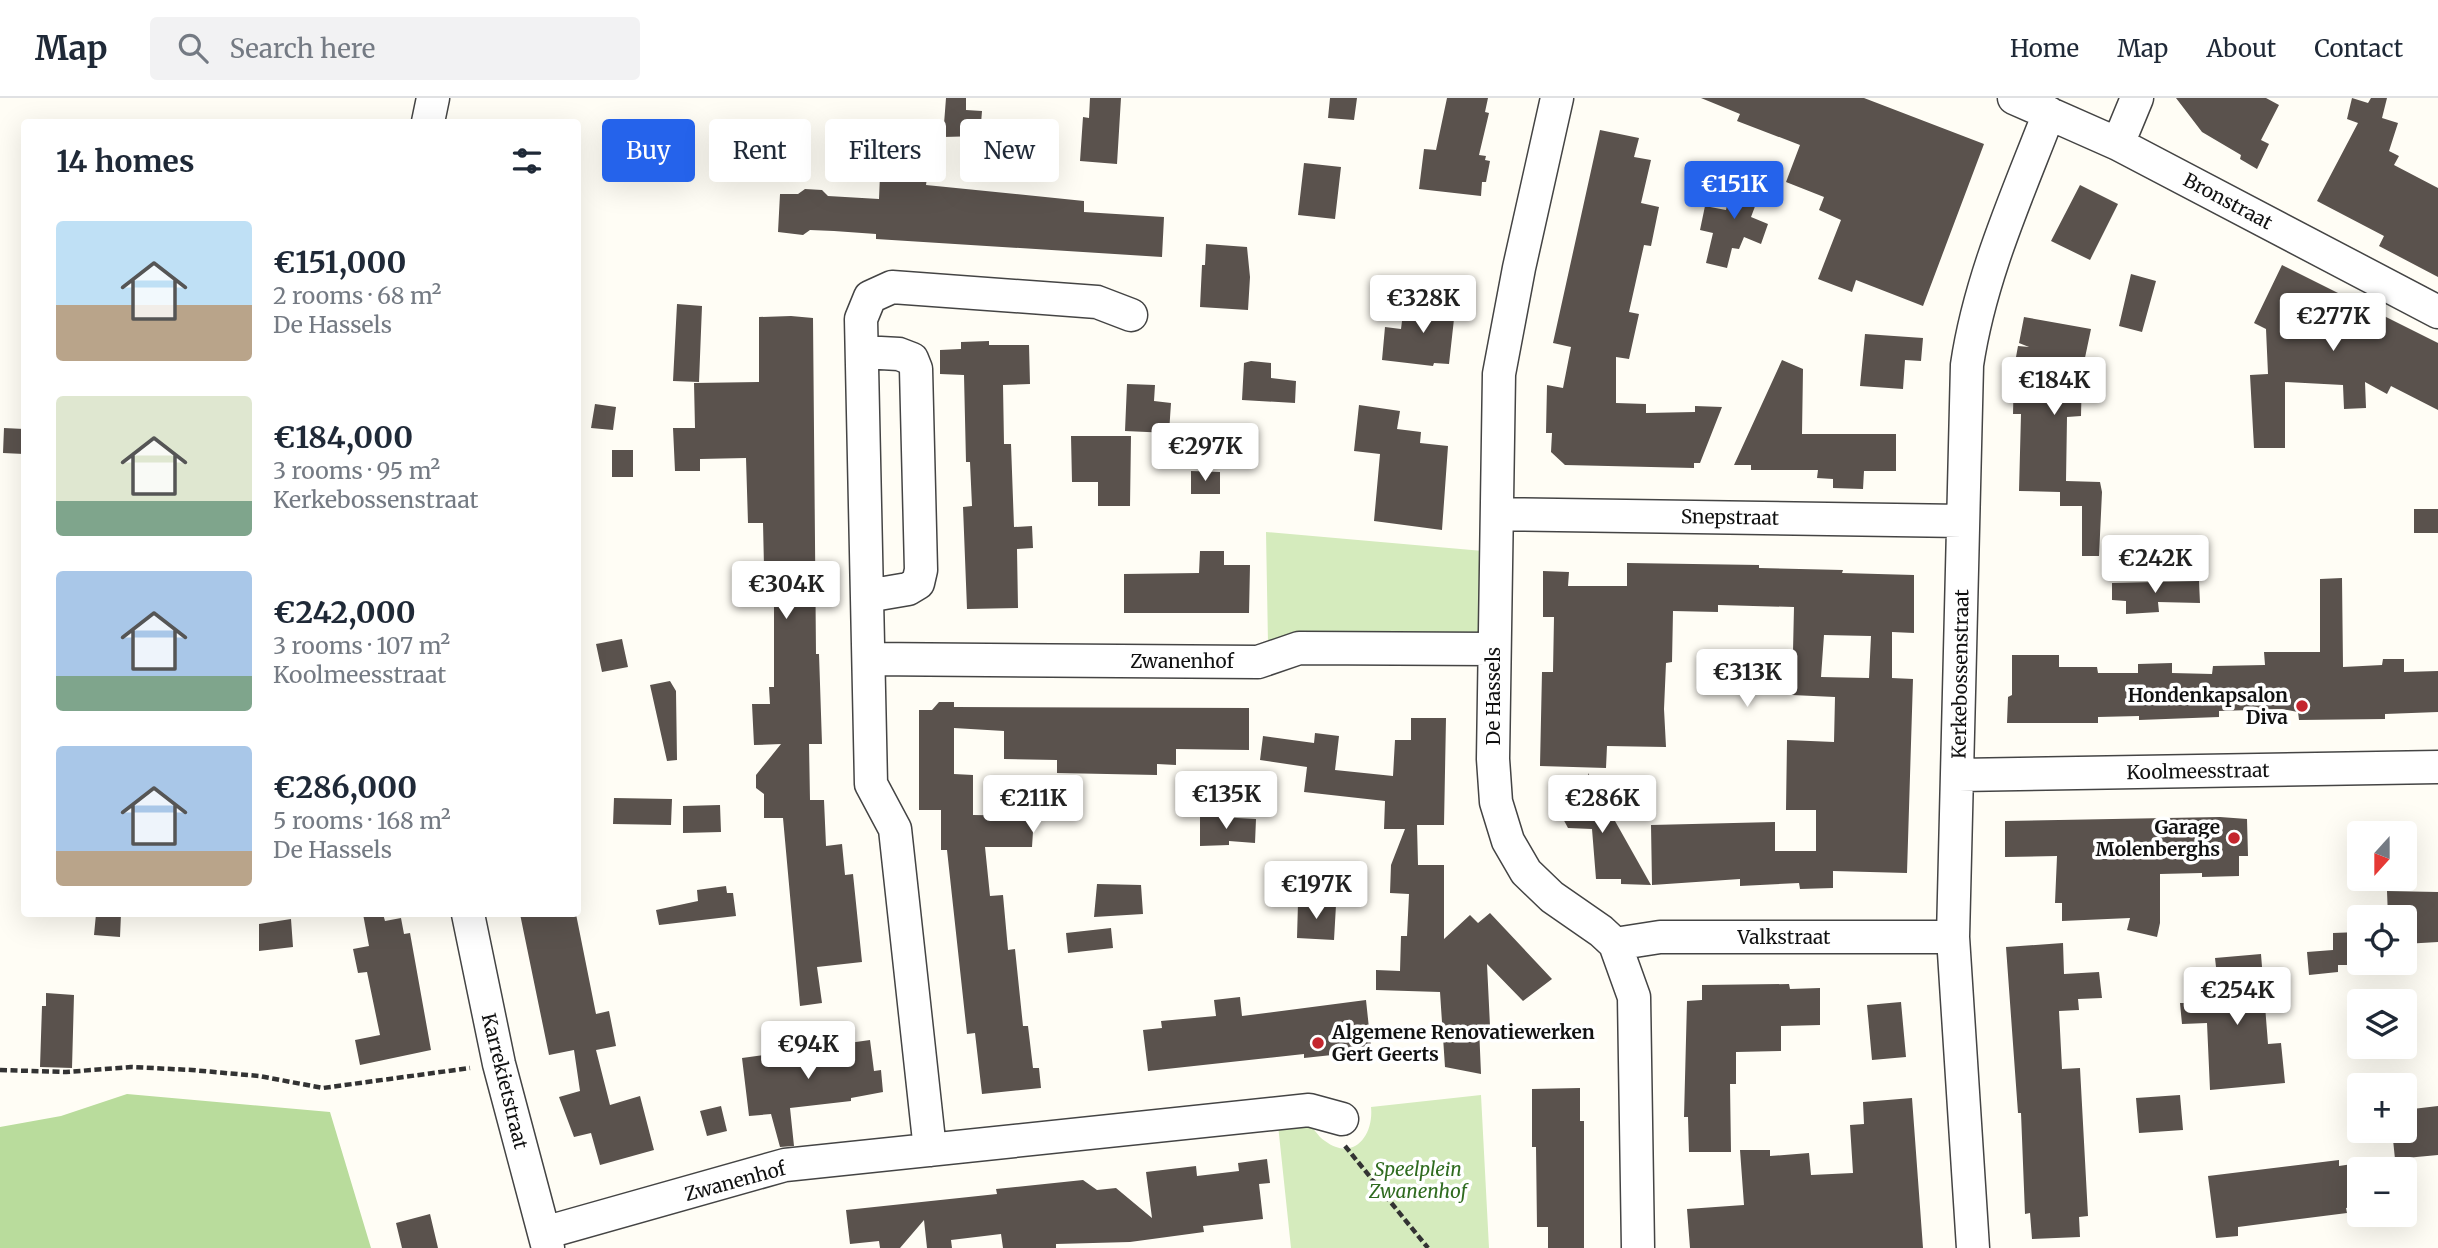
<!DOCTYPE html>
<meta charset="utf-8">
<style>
:root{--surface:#fff;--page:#f2f2f3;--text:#1f2937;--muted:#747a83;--line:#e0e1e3;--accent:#2563eb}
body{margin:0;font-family:Merriweather,serif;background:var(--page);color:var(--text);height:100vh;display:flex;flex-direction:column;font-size:26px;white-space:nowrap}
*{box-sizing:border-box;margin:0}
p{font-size:23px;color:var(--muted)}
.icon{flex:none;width:38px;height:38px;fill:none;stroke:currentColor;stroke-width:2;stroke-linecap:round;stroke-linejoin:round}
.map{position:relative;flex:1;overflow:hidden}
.panel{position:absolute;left:21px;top:21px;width:560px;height:798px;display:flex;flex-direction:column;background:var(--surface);border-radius:7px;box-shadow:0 7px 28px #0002}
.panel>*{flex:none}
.top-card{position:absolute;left:602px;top:21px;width:665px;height:63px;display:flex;gap:14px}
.needle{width:46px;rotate:201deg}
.controls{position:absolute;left:2347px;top:723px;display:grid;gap:14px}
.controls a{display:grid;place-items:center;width:70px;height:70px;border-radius:7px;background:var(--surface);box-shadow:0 7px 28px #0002;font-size:35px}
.price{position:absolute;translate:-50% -60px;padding:0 16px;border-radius:7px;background:#fff;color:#222;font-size:23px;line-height:46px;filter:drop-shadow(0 2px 4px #0008)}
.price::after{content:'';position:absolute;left:50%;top:42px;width:21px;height:16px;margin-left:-10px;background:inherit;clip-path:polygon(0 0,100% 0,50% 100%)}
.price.selected{background:var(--accent);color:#fff}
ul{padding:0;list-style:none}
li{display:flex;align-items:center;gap:21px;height:175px;padding:0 35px}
li span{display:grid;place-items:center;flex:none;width:196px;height:140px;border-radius:7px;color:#555}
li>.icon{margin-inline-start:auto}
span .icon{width:84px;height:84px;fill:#fffc;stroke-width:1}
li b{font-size:30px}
h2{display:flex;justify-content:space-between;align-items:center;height:84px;padding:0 35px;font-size:30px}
.pill{padding:0 24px;border-radius:7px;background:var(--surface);box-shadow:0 7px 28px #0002;font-size:24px;line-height:63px}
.pill.selected{background:var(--accent);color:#fff}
header{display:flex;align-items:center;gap:42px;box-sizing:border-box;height:98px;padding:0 35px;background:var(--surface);border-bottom:2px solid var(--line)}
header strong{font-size:33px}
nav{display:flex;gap:38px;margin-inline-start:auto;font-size:24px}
.search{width:490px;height:63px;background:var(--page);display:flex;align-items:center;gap:18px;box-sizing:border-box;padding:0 24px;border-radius:7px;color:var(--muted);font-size:26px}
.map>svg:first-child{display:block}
</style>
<header>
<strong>Map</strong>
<div class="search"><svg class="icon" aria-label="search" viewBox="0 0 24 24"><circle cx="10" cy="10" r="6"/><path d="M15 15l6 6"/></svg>Search here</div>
<nav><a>Home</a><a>Map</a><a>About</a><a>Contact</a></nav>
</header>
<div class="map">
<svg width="2438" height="1150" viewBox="0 0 2438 1150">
<rect width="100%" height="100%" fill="#fffdf5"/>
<path fill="#d5ebbd" d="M1266,434L1483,453L1482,540L1268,546Z
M1481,997L1489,1150H1291L1278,1027L1306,1024C1314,1029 1317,1038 1325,1043C1353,1064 1374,1038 1371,1009Z"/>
<path fill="#b9dc9c" d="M127,996L330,1014L371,1150H0V1029L61,1018Z"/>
<path fill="#5a524d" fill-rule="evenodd" d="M946,0H966V12L982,13L980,38L943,39Z
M1090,0H1121L1117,66L1080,63L1083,19L1089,20Z
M1330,0H1357L1354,22L1328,20Z
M1447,0H1488L1485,14L1489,15L1479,57L1486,58L1485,62L1490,63L1486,84H1482L1481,98L1419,91L1424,51L1436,52Z
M1701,0H1864L1984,46L1923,208L1856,182L1852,194L1818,181L1841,122L1819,112L1824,99L1786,84L1800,47L1737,23L1740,16Z
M2176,0H2266L2279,7L2261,42L2269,46L2257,71L2240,61L2241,57L2202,34Z
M2352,0L2368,5L2371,0H2387L2382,20L2398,25L2389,53L2399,58L2394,67L2438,90V179L2379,148L2384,138L2317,103L2358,25L2347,21Z
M1600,32L1639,40L1634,59L1651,62L1641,105L1659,109L1651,148L1644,147L1629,214L1639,216L1629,261L1616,259V305L1646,306V315L1695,314V308L1722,309L1700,365H1694V370L1565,367L1551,354L1552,335H1546L1547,287L1563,290L1571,249L1553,245Z
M1304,65L1341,69L1335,121L1298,117Z
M1734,76L1765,82L1751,119L1768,126L1761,146L1744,139L1739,151L1732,150L1727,170L1706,165L1713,135L1700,132L1705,108L1726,112Z
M880,77L927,80L926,87L1084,103V114L1164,119L1162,159L876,141V136L834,133L810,132L803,137L778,134L780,96H798L805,91L822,92L828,98L879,101Z
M2080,87L2118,106L2090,162L2051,143Z
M1206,146L1247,149L1250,179L1248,212L1200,209L1202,167H1205Z
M2282,167L2438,245V312L2391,288L2387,296L2365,284L2366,310L2344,311L2343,287L2285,284V350H2254L2250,277L2268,276L2266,231L2254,225Z
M2131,176L2156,183L2142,234L2119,228Z
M1423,200L1456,203L1449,266L1434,265L1433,268L1382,262L1385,229L1401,231L1403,215L1421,217Z
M677,206L702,208L699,284L673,283Z
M791,218L813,220L816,556H819L822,646H809L810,702H824L826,748L842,746L845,777L853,776L862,864L817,869L822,905L800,908L783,720H764V696L756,690V677L781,646L754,647L752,606H770L769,589H774V468L764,469L763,425H748L746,360L700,361V373H675L673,330H695L694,285L759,284V219Z
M2024,219L2091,231L2082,274L2081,318L2067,319L2066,383L2100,384L2102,394L2099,458H2082V408H2060V394L2019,393L2021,316H2013L2014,270L2018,248L2029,249L2019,245Z
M1865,236L1923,240L1921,263L1905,262L1903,291L1860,288Z
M989,243V247H1029L1030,286L1003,287L1004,346H1011L1014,429L1032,428L1033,450L1017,451L1018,510L967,511L963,409L972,408L970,364H966L964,277L940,276V252L961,251V244Z
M1782,262L1803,271L1802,336H1896V373H1864L1863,391L1833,390V381L1817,380L1818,372H1751V367H1734Z
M1251,263L1271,265V280L1296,283L1295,305L1242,302L1244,265Z
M1127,286L1155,287L1154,303L1171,305L1169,335L1125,333Z
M595,306L616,309L613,332L591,330Z
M1359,307L1400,313L1397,331L1421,334L1420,345L1448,348L1442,432L1374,423L1380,356L1354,353Z
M4,330L24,331V356L3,355Z
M1071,338H1131L1130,408H1098V384H1072Z
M612,352H633V379H612Z
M1191,373L1220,374V396H1191Z
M2414,411H2438V435H2414Z
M1200,453H1224V467H1250L1249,515H1124V476L1199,475Z
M1627,465L1759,467V470L1843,472L1842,475L1914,477V535L1892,534V580L1913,581L1907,775L1833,773V790L1800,791L1799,785L1740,788V781L1652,787L1651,727L1775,724V753H1816V712H1786L1787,642L1834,644L1835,599L1792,597L1794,509L1718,507V514L1673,513L1672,564L1666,565L1664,611L1666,649L1607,648L1606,670L1540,668L1542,574H1553L1554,519H1543V473L1569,474L1568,488H1627ZM1824,537L1871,538L1869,580L1821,579Z
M2342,480L2343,569L2382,567L2383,561H2404V574L2438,573V614L2385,616V621L2299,622L2298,614L2282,611L2219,613V619L2139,622V618L2098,619V625H2007L2008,599L2012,597V557H2059V569H2097L2098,575H2138V566L2172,565V575L2212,576L2213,568L2265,567L2264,554H2320V481Z
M2199,483L2200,505L2158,504L2159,514L2126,516V503L2112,502V485Z
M622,541L628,569L602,574L596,546Z
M670,583L676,593L677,662L667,663L650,587Z
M939,604H954V609L1249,610V652L1176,651V667L1157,666V677L1057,675V662L1004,661V633L954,630V676L973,677V717L1034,718L1032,749H985L990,798L1003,797L1008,852L1015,851L1023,928H1028L1033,970H1039L1041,990L982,996L975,935L967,936L947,752H941V712H919V612H932Z
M1411,620H1446L1444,727H1417L1418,767H1444V841L1470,817L1478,825L1490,815L1552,881L1523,903L1487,866L1490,928L1479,929L1481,976L1445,969L1440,894L1376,892V872L1400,873L1401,838H1407L1409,796L1390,795L1391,767L1405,731H1384L1385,703L1304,694L1307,669L1260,662L1263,638L1314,645L1315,635L1339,638L1335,672L1393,678L1395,642H1411Z
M1588,675L1651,787L1621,786V781H1596L1592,731L1568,730L1554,704L1589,685Z
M614,700L672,701L671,727L613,726Z
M720,707L721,734L683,735V708Z
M1200,718L1256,721L1255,745L1229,743V747L1200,748Z
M2220,719L2247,721L2248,758H2239V778L2202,779V775L2160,776V825L2157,839L2127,832L2130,820L2062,823V805H2055L2057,758L2005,759V723Z
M1097,786L1141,787L1143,816L1094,819Z
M726,788L727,795H733L736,818L659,827L656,812L698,803L697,792Z
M2387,793L2438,794V844L2404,846V819H2388Z
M1298,805L1336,807L1334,842L1297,840Z
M96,816H121L120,839L94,837Z
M363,816H383L385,823L401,820L404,836L410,835L431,952L360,967L355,942L380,937L367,874L358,875L353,851L369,848Z
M520,816H576L596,916L609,913L616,948L596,952L610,1007L640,998L654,1052L600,1067L591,1035L574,1039L559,999L580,993L574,952L549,957Z
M291,821L293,849L259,853V826Z
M1111,830L1113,850L1068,855L1066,835Z
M2359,834V867H2338V874L2309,877L2307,854L2333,852V835Z
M2063,845L2064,876L2099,874L2102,900L2078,901L2079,912L2059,913L2062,971L2080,970L2088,1118L2079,1119L2080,1139L2032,1141L2030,1115L2025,1116L2021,1015H2018L2006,849Z
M2261,856L2268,946L2281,945L2285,985L2210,992L2207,925L2182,926L2180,905H2195V897L2219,896L2215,860Z
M1789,886L1790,891L1820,890V927L1781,928V953L1736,954V986H1730L1731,1054H1689L1688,1019H1684L1687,903L1702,902V887Z
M46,895L74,897L72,970L40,969L42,908H46Z
M1240,899L1242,918L1366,902L1371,949L1332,953V957L1304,960V956L1148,973L1143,932L1162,930L1161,923L1216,918L1214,902Z
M1901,904L1906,959L1872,962L1867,907Z
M870,942L874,973L881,972L883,994L851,1000V1003L790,1010L794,1048L780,1049L771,1016L749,1018L742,960Z
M1580,990V1023H1584V1150H1548V1129H1537L1536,1049H1532V991Z
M2180,997L2183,1032L2139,1035L2136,1000Z
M1912,1000L1923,1150H1690L1687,1111L1744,1107L1740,1052H1770V1058L1809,1055L1811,1077L1853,1075L1850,1027L1864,1026L1863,1004Z
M721,1008L727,1033L707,1038L700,1013Z
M2438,1008V1057L2395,1061L2392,1032H2404V1012Z
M1267,1061L1270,1085L1259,1086L1263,1121L1203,1128L1204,1134L1130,1144L1056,1146V1150H1003L1001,1136L951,1142L952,1150H927L924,1122L900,1150H880L879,1143L850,1146L846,1112L997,1096L996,1091L1083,1082L1097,1092L1116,1090L1152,1120L1146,1074L1196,1068L1197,1078L1239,1073L1238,1065Z
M2339,1062V1068L2359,1065V1108L2346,1110L2347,1115L2238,1129V1138L2216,1140L2208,1078Z
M430,1116L438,1150H402L396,1125Z"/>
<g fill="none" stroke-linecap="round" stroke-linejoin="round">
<g stroke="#444" stroke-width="35">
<path id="minor" d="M1557,0L1519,170L1499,276L1493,661L1496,704L1508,743L1526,774L1552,799L1601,833L1615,846L1634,899L1638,1150
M2014,0L2118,46L2438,214
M428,24L433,0
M2118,46L2137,0
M862,254L899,256L912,261L916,271L921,472L918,485L908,491L867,498
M1498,416L1962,423
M869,561L1258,564L1299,550L1493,551
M1959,677L2438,669
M468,816L499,966L548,1150
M1615,846L1660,839H1953
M930,1052L895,731L871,686L861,221L870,199L892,189L1097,204L1131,217
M544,1135L785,1067L1309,1012L1342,1021
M1973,1150L1953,839L1967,267C1980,179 2017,98 2049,15"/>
</g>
<path stroke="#333" stroke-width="4.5" stroke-dasharray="7 3.5" stroke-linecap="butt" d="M0,972L66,974L131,969L192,972L259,978L323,990L470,970
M1345,1048L1428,1150"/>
<use href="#minor" stroke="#fff" stroke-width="32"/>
</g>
<g fill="#c4262e" stroke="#fff" stroke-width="2.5">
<circle cx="2302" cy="608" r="7"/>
<circle cx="2234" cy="740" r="7"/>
<circle cx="1318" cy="945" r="7"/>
</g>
<g text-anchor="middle" stroke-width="7" stroke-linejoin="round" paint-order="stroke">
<g font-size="19" fill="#111" stroke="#fff">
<text transform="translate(2228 103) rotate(28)" y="7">Bronstraat</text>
<text transform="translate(1730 419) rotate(1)" y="7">Snepstraat</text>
<text x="1182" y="570">Zwanenhof</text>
<text transform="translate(1960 576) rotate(-89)" y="7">Kerkebossenstraat</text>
<text transform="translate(1493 598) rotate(-90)" y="7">De Hassels</text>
<text transform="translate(2198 673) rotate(-1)" y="7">Koolmeesstraat</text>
<text x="1784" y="846">Valkstraat</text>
<text transform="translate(505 983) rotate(76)" y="7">Karrekietstraat</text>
<text transform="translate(735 1083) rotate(-15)" y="7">Zwanenhof</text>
</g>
<g font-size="19" font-weight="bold" fill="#111" stroke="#fff" text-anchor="end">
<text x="2288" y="604">Hondenkapsalon<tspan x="2288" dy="22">Diva</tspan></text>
<text x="2220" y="736">Garage<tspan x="2220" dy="22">Molenberghs</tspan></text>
<text x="1332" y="941" text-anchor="start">Algemene Renovatiewerken<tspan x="1332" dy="22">Gert Geerts</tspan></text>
</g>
<g font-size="19" font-style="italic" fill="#2f6b1f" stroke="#fff">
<text x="1418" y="1078">Speelplein<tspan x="1418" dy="22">Zwanenhof</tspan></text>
</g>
</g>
</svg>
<div class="controls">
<a><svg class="needle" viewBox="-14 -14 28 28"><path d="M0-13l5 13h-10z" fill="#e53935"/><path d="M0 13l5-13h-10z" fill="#747a83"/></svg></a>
<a><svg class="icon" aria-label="locate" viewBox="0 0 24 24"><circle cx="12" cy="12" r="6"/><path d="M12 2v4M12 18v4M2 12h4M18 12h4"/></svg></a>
<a><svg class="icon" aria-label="layers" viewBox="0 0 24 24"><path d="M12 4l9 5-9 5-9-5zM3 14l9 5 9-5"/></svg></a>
<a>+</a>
<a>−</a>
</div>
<b class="price selected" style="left:1734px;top:123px">€151K</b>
<b class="price" style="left:1423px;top:237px">€328K</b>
<b class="price" style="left:2333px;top:255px">€277K</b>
<b class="price" style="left:2054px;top:319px">€184K</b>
<b class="price" style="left:1205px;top:385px">€297K</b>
<b class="price" style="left:2155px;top:497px">€242K</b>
<b class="price" style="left:786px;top:523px">€304K</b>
<b class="price" style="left:1747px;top:611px">€313K</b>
<b class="price" style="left:1226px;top:733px">€135K</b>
<b class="price" style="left:1033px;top:737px">€211K</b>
<b class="price" style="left:1602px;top:737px">€286K</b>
<b class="price" style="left:1316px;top:823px">€197K</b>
<b class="price" style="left:2237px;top:929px">€254K</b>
<b class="price" style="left:808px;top:983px">€94K</b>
<div class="top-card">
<a class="pill selected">Buy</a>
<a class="pill">Rent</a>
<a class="pill">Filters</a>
<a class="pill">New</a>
</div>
<section class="panel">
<h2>14 homes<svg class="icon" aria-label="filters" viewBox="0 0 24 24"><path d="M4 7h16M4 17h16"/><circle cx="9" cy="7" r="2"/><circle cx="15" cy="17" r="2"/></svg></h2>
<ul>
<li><span style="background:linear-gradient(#bfe0f5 60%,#b9a48a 0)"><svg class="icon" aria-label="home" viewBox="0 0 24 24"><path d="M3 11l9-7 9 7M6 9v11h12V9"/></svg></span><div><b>€151,000</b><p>2 rooms · 68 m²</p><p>De Hassels</p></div></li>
<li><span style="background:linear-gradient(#dfe7d0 75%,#7fa58c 0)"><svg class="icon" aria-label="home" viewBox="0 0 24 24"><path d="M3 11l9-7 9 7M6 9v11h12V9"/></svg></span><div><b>€184,000</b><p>3 rooms · 95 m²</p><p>Kerkebossenstraat</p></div></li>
<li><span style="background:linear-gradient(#a9c7e8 75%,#7fa58c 0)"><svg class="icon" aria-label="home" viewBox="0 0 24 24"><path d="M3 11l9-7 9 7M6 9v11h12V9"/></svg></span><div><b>€242,000</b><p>3 rooms · 107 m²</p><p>Koolmeesstraat</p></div></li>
<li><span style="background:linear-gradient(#a9c7e8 75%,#b9a48a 0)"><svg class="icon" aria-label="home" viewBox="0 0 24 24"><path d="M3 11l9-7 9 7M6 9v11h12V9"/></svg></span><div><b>€286,000</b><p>5 rooms · 168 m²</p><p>De Hassels</p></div></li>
</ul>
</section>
</div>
